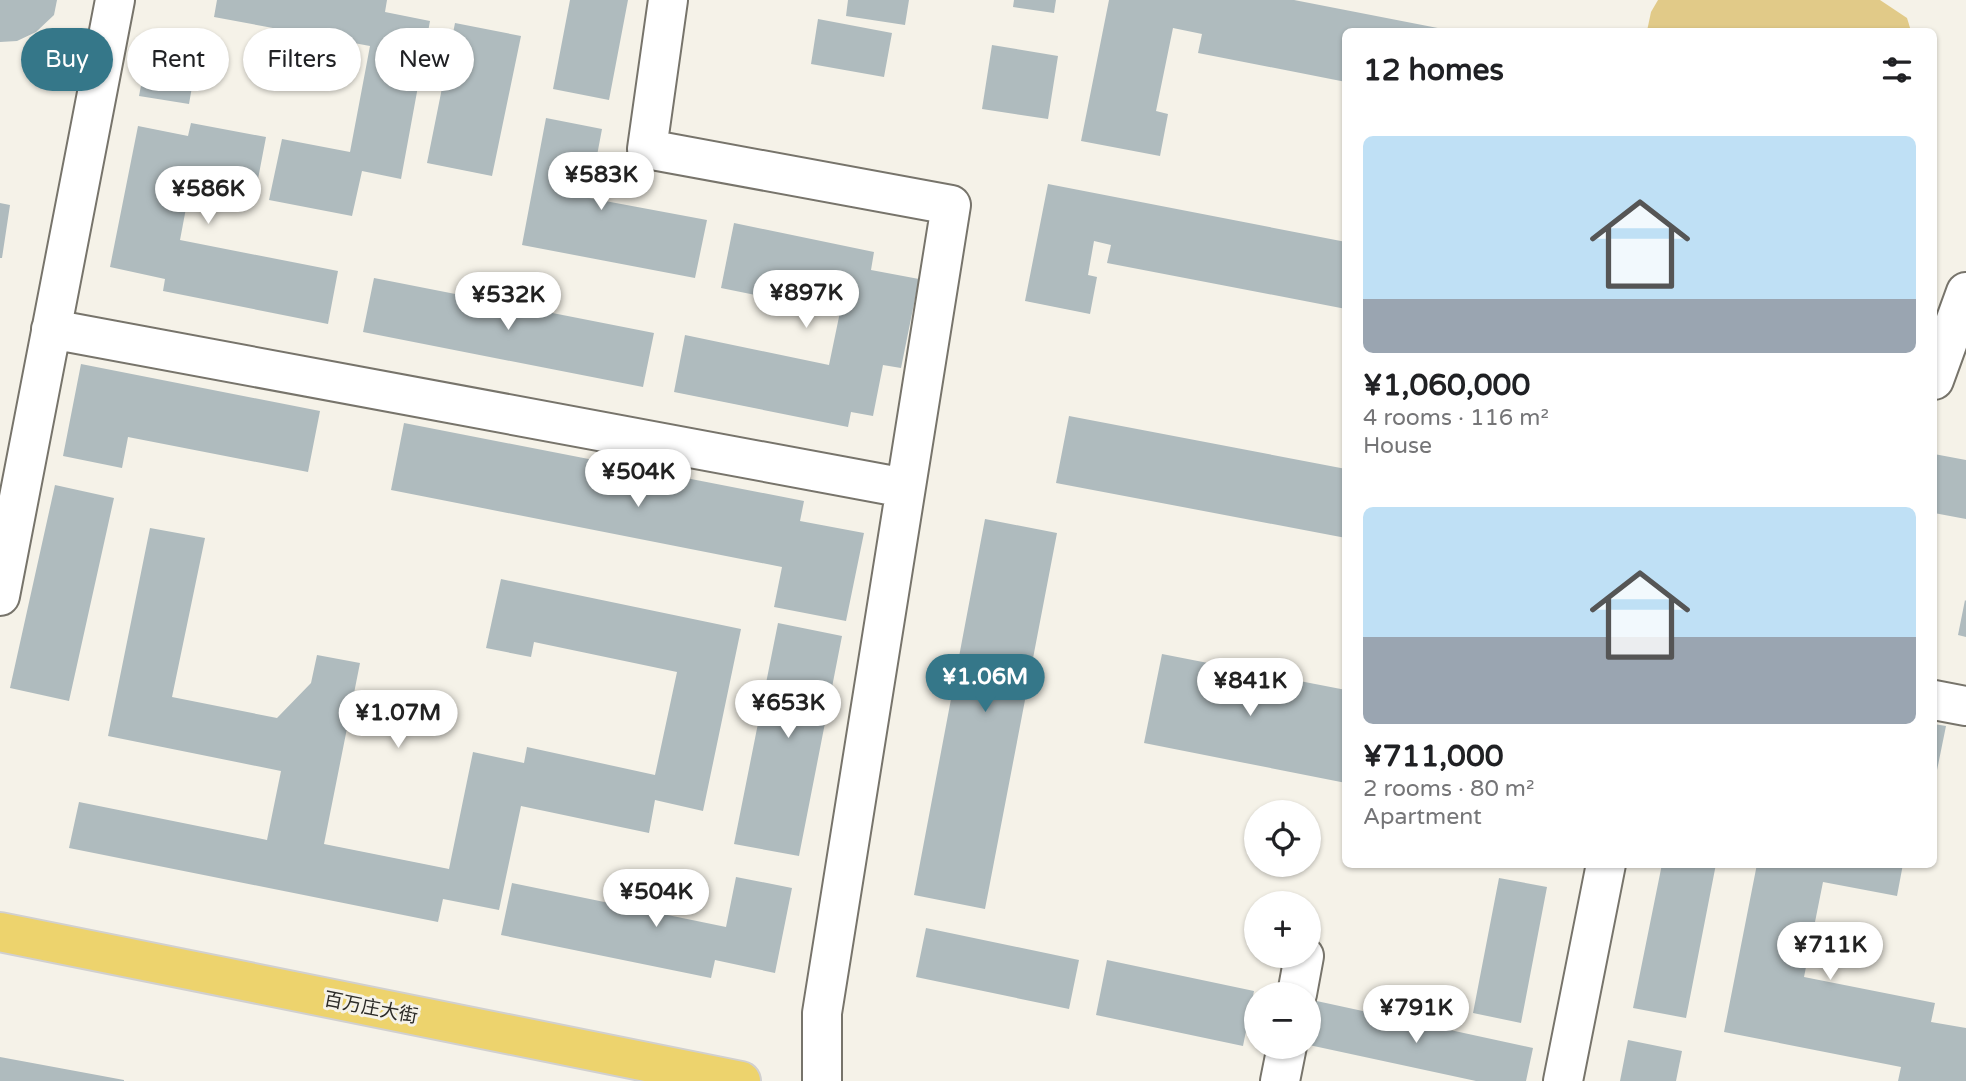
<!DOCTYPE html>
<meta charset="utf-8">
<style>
:root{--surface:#fff;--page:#f2f2f2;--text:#202124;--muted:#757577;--accent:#357789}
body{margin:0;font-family:"Varela Round","Noto Sans SC",sans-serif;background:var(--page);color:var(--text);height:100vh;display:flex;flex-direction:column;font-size:26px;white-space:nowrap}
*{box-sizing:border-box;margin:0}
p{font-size:23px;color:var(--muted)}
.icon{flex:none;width:38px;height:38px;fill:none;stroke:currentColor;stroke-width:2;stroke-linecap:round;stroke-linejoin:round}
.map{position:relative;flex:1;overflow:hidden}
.side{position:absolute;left:1342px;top:28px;width:595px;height:840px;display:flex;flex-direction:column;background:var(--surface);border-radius:10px;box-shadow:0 2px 5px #0004}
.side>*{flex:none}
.banner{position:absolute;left:21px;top:28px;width:665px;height:63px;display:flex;gap:14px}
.fabs{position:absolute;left:1244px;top:800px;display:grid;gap:14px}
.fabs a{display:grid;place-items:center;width:77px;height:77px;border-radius:50%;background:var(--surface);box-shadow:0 2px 5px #0004;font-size:35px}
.price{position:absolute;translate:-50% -60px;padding:0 16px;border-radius:24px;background:#fff;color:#222;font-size:23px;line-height:46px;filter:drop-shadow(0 2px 4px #0008)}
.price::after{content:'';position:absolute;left:50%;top:42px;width:21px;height:16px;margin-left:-10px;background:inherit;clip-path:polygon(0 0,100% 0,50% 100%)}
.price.active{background:var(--accent);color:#fff}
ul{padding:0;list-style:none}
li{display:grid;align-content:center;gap:14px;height:371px;padding:0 21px}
li span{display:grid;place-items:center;height:217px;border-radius:10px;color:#555}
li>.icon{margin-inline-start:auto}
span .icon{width:126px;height:126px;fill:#fffc;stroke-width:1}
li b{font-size:30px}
h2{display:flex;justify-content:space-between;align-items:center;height:84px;padding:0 21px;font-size:30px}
.chip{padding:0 24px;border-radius:32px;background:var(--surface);box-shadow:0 2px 5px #0004;font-size:24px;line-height:63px}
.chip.active{background:var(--accent);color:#fff}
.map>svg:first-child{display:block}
</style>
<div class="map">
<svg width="1966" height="1081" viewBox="0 0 1966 1081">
<rect width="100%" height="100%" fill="#f5f2e8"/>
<path fill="#e1ca88" d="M1658,0H1880L1907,18L1911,31H1647L1651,12Z"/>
<path fill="#afbbbe" d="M0,0H57L54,15L36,32L17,41L0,42Z
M217,0H387L385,12L430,21L401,179L362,171L352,216L269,200L282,139L350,152L370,46L214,17Z
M570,0H628L609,100L553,89Z
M848,0H909L905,25L846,16Z
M1014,0H1056L1054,13L1013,7Z
M1109,0H1294L1448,30L1346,32V82L1198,53L1202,34L1173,28L1156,111L1168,114L1160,156L1081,141Z
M818,19L892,33L884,77L811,64Z
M455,23L521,36L492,176L427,163Z
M150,38L199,47L189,104L139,96Z
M992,45L1058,56L1048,119L982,109Z
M546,118L602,129L589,198L707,220L695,278L522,245Z
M191,123L266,137L254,200L190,187L180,240L338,271L328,324L163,291L165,279L110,267L138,126L188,136Z
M1048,184L1346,242V309L1107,263L1111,245L1094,241L1088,275L1097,277L1090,314L1025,301Z
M0,203L10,205L2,258H0Z
M734,223L874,252L871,270L919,279L901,368L883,365L873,416L851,412L848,427L674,392L685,335L829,365L840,312L721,288Z
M374,278L654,333L643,387L363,332Z
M81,364L320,411L308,472L128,437L122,468L63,456Z
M1069,416L1346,469V538L1056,483Z
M404,423L804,501L800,521L864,533L846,621L774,607L782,567L391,490Z
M1934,454L1966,460V519L1934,513Z
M55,485L114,498L69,701L10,688Z
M985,519L1057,533L985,909L914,895Z
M150,528L205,538L172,697L277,718L311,683L317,655L360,663L324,844L449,869L473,752L524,763L527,747L655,775L677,672L534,642L531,657L486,648L501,579L741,629L703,811L655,800L649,833L521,806L499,910L443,899L438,922L69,848L79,802L267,840L281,771L108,736Z
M1965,600L1966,601V637L1958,635Z
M778,623L842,636L799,856L734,844Z
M1162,654L1346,690V783L1144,743Z
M1934,724L1946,726L1935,780H1934Z
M1662,864H1716L1686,1018L1633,1008Z
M1757,864H1903L1897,896L1823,882L1804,977L1935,1003L1931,1022L1966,1028V1081H1898L1901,1067L1724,1032Z
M736,877L792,888L775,973L715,960L711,978L501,935L512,883L726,927Z
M1499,878L1547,887L1521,1023L1473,1013Z
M926,928L1079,960L1069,1009L916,977Z
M1107,960L1254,991L1243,1046L1096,1015Z
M1312,1000L1533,1048L1526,1081H1476L1309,1045V1012Z
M1628,1040L1682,1051L1676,1081H1620Z
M0,1057L124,1080V1081H0Z"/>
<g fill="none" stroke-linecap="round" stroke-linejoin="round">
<g stroke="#77746b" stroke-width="42">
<path id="minor" d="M668,0L647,149L951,205L822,1013V1081
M51,329L905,488
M1934,380L1966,292
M0,596L115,0
M1934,700L1966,706
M1297,994L1304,956
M1280,1081L1287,1046
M1563,1081L1606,864"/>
</g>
<g stroke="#d1d0cf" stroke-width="42">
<path id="major" d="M0,932L741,1081"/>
</g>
<use href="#minor" stroke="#fff" stroke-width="38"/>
<use href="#major" stroke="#edd36d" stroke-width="38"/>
</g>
<g text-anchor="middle" stroke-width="6" stroke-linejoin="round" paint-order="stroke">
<g font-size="19" fill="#2c2b27" stroke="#f5f2e8">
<text transform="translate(371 1007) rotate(11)" y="7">百万庄大街</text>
</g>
</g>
</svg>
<div class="fabs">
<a><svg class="icon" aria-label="locate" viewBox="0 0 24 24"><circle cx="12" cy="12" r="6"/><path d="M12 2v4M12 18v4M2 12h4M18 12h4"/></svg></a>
<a>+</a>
<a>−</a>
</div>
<b class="price" style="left:601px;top:212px">¥583K</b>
<b class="price" style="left:208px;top:226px">¥586K</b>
<b class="price" style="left:806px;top:330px">¥897K</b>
<b class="price" style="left:508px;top:332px">¥532K</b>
<b class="price" style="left:638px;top:509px">¥504K</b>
<b class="price active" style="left:985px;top:714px">¥1.06M</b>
<b class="price" style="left:1250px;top:718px">¥841K</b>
<b class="price" style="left:788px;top:740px">¥653K</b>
<b class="price" style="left:398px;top:750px">¥1.07M</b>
<b class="price" style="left:656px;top:929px">¥504K</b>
<b class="price" style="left:1830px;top:982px">¥711K</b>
<b class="price" style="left:1416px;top:1045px">¥791K</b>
<div class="banner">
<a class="chip active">Buy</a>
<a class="chip">Rent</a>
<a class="chip">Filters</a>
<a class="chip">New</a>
</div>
<section class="side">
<h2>12 homes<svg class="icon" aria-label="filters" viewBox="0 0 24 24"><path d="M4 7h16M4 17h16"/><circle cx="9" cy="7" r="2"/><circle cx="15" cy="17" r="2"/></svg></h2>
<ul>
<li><span style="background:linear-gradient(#bfe0f5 75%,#9aa5b1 0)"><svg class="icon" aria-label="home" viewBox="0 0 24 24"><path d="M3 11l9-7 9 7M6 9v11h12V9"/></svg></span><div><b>¥1,060,000</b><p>4 rooms · 116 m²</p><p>House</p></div></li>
<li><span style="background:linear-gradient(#bfe0f5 60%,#9aa5b1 0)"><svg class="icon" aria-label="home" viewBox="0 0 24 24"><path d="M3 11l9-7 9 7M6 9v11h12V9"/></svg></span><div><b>¥711,000</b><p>2 rooms · 80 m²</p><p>Apartment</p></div></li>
</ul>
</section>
</div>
